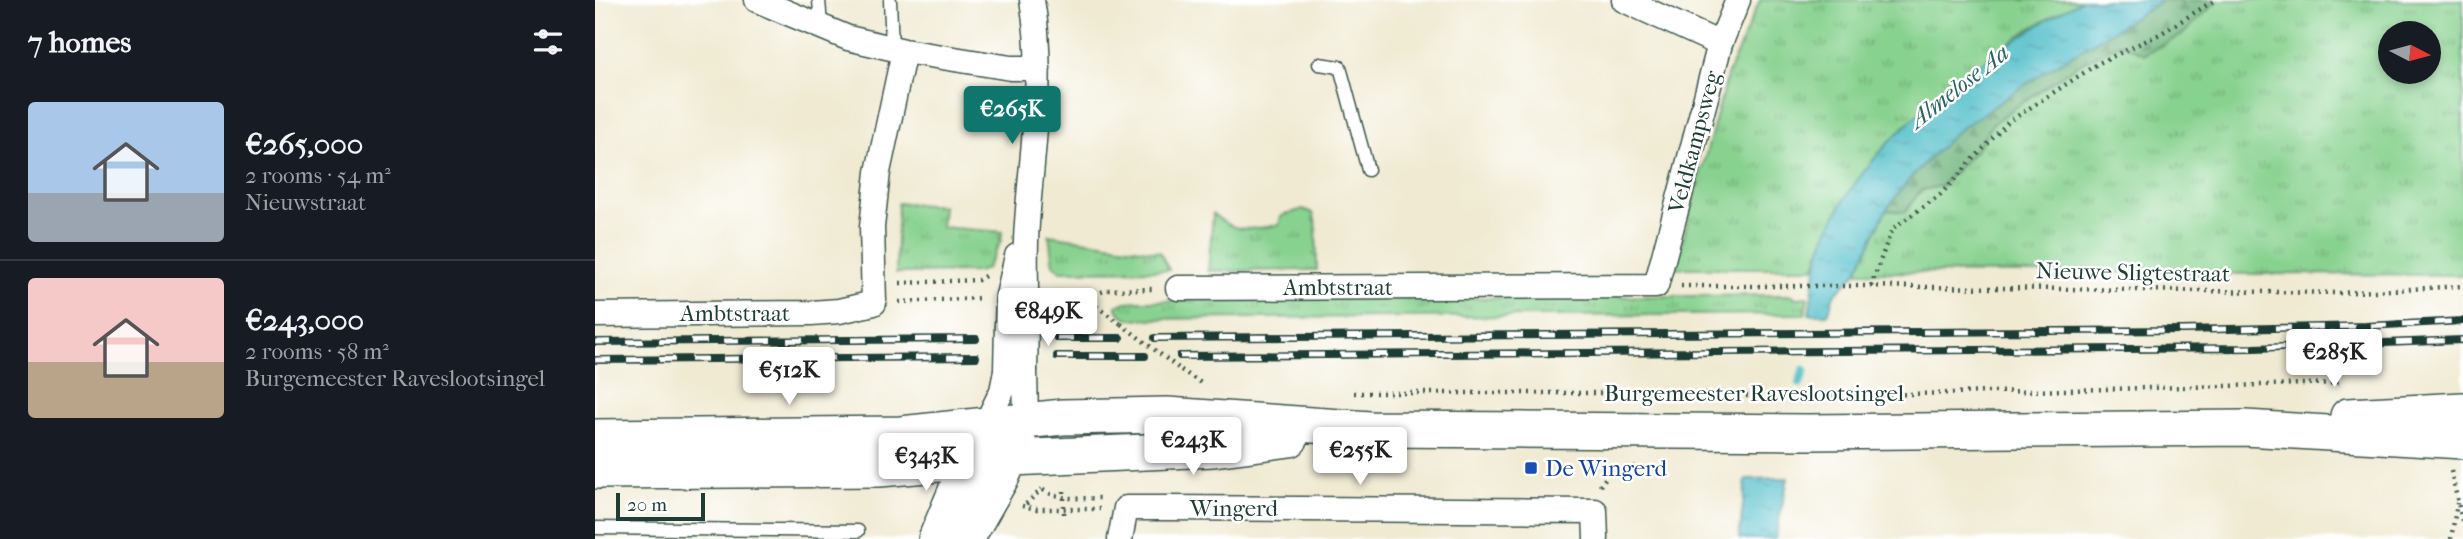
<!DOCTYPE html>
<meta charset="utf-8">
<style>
:root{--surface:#171b24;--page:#242831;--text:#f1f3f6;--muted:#9ea1a6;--line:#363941;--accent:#0f766e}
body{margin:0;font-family:"IM FELL French Canon",serif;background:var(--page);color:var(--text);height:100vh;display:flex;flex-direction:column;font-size:26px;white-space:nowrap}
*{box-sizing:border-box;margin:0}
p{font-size:23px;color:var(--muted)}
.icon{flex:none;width:38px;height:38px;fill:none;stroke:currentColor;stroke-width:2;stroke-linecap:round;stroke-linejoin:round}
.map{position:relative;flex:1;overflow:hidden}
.details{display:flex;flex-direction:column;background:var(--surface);width:595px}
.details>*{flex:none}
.needle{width:46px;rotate:96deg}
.buttons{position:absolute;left:1783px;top:21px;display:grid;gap:14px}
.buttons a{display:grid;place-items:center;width:63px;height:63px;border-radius:50%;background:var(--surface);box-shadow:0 4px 10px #0003;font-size:35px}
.scale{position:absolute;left:21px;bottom:18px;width:89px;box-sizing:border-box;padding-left:7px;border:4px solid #1f3d34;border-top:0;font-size:19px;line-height:24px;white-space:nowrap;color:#1f3d34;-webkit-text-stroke:5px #fff;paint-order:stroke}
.price{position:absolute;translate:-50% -60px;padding:0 16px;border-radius:7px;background:#fff;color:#222;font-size:23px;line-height:46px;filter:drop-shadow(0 2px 4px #0008)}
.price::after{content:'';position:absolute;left:50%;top:42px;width:21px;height:16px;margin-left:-10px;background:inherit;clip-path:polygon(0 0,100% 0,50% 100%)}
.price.current{background:var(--accent);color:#fff}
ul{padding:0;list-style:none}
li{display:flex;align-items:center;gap:21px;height:175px;padding:0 28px}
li+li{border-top:2px solid var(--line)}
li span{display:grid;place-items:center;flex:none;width:196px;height:140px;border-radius:7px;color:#555}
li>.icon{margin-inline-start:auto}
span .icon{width:84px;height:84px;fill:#fffc;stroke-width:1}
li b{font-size:30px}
h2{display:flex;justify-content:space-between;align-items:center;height:84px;padding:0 28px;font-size:30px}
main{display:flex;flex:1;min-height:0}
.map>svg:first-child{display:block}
</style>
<main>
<section class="details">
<h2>7 homes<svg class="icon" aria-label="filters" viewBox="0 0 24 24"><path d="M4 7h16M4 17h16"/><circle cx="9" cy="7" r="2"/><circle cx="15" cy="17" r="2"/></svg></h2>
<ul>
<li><span style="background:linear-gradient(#a9c7e8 65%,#9aa5b1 0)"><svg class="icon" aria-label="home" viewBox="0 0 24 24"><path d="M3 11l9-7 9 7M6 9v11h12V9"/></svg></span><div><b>€265,000</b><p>2 rooms · 54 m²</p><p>Nieuwstraat</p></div></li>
<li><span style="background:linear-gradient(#f6c9c9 60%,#b9a48a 0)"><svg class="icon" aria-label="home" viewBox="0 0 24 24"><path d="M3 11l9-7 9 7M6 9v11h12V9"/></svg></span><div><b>€243,000</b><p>2 rooms · 58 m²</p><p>Burgemeester Raveslootsingel</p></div></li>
</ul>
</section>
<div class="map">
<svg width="1868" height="539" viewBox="0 0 1868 539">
<defs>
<pattern id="grass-tufts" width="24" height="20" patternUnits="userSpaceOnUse" patternTransform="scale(1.75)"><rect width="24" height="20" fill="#88d28f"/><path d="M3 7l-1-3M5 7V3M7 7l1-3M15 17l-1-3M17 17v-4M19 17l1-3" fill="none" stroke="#6fac76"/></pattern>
<pattern id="forest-firs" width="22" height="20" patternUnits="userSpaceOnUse" patternTransform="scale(1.75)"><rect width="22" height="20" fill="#6eb47a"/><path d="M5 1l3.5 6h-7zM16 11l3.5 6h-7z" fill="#5a9465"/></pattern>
<pattern id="water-ripples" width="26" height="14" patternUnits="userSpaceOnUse" patternTransform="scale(1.75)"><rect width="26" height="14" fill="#52bfca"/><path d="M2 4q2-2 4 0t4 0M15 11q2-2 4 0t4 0" fill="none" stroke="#439ca5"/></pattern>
</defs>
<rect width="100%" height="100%" fill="#fff"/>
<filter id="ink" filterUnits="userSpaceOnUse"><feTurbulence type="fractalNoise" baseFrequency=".0143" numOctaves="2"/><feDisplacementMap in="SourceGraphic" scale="14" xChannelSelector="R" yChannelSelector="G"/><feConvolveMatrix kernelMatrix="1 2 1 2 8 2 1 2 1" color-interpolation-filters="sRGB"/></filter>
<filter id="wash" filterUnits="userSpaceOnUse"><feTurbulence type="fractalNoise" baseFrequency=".00686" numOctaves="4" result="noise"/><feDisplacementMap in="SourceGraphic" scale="28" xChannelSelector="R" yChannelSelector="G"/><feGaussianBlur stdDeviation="1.57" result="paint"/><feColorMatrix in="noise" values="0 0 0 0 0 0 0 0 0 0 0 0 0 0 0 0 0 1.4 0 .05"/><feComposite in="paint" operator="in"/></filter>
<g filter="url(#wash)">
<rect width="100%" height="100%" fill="#f0ead2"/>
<path fill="url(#grass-tufts)" stroke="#548862" stroke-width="2" fill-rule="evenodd" d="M1165,0H1487L1434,29L1347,93L1323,115L1282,156L1229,240L1219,268H1080L1133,73Z
M1623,0H1868V275L1262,272L1291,210L1310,212L1326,190L1346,186L1381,150L1398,123L1482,65L1525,43L1549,54L1587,35ZM1796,33H1834V72H1796Z
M303,203L348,206L346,227L407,232L406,241L391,269L383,272L301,273Z
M708,209L718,213L721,223L722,270L613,271L618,214C643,235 654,229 684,225L686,216Z
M454,235L565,252L574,270L466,271L458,265Z
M1198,295L1200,298L1213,297L1210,314L533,319L524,312L521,306L531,302L547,301Z"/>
<path fill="url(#forest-firs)" stroke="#467857" stroke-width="2" d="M1568,0H1623L1587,35L1549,54L1525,43L1482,65L1398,123L1381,150L1346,186L1326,190L1310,212L1291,210L1317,176L1361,132L1446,74Z"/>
<path fill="url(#water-ripples)" stroke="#387e7f" stroke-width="2" d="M1487,0H1568L1446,74L1361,132L1317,176L1291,210L1262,272L1239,295L1233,314H1214C1218,289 1220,265 1229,241C1267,138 1395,51 1487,0Z
M1193,478L1180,539H1144L1151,479Z"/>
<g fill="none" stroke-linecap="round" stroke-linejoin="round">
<path stroke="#52bfca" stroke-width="9" d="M1205,383L1209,370"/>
</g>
</g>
<g filter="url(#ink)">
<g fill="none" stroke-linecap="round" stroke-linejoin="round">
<g stroke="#3e574c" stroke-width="15">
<path id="lane" d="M224,0L226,26
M295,0L297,48
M724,64L745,67L773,170
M0,528L263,531"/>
</g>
<g stroke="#3e574c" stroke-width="27">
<path id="street" d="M162,0L253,38L309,51L416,68H443
M1029,0L1125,44
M583,288L1061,286L1125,44L1143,0
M0,315L216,313L244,311L279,303L277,227L283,172L309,51
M412,325L413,296L422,256
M431,325C432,291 429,257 432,223C437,149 450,75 437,0
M430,371L431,421
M390,426L407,391L411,371
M525,539L531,508H572L1000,511L1001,539"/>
</g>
<g stroke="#3e574c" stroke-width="38">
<path id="secondary" d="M1753,416L1868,410
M0,437L306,434L468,417L572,415L775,429L1213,432L1650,428L1868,441
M0,471L284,469L416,458L618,449L695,439
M341,539L382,441
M371,539L407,476L423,441"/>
</g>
<path stroke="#3e574c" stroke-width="4.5" stroke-dasharray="2 5" stroke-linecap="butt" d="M305,283L383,280L390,276
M1086,286H1265L1744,293L1868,286
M1276,286L1297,229L1345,195L1413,122L1504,63L1565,34L1620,0
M458,297L489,298L512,290L557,289
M490,298L526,324
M304,302L386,298
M586,370L606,383
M759,393H1099L1153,396
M1238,396L1747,383
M1856,471L1868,525
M1005,486L1016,470L1039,466
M448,490C466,501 487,498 508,498
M469,491V514
M431,504L447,489
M427,506L442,509H505
M1856,539L1862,503"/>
<use href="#lane" stroke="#fff" stroke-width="12"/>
<use href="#street" stroke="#fff" stroke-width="24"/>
<use href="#secondary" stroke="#fff" stroke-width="35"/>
<g stroke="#1f3d34" stroke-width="8">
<path id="rail" d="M462,338H525
M560,338L1588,330L1771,326L1868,321
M0,342L381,339
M462,356H550
M585,356L1659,348L1868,340
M0,360L381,357"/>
</g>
<use href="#rail" stroke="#fff" stroke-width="5" stroke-dasharray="16" stroke-linecap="butt"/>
<g stroke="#3e574c" stroke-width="27" stroke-linecap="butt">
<path id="street-bridge" d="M411,371L412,325
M430,371L431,325"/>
</g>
<path stroke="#3e574c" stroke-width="4.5" stroke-dasharray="2 5" stroke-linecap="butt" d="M526,324L586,370"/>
<use href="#street-bridge" stroke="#fff" stroke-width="24"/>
</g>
</g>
<rect fill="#1a4fb4" stroke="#fff" stroke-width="2.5" x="929" y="461" width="14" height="14" rx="3.5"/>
<g text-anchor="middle" stroke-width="5" stroke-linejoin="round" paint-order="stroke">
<g font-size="23" fill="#1f3d34" stroke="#fff">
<text transform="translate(1099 142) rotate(-75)" y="8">Veldkampsweg</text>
<text transform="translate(1538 272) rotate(1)" y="8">Nieuwe Sligtestraat</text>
<text x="743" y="295">Ambtstraat</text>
<text x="140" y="321">Ambtstraat</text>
<text x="1159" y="401">Burgemeester Raveslootsingel</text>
<text x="639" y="516">Wingerd</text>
</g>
<g font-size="23" fill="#164399" stroke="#fff" text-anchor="start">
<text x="950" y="476">De Wingerd</text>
</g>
<g font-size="24" font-style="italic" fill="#2e6461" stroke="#fff">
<text transform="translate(1364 86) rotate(-38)" y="8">Almelose Aa</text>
</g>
</g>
</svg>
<div class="buttons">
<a><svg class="needle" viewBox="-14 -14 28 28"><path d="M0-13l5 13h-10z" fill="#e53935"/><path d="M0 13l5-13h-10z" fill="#9ea1a6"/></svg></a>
</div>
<div class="scale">20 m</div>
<b class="price current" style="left:417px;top:146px">€265K</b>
<b class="price" style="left:453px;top:348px">€849K</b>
<b class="price" style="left:1739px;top:389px">€285K</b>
<b class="price" style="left:194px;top:407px">€512K</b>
<b class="price" style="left:598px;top:477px">€243K</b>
<b class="price" style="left:765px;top:487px">€255K</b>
<b class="price" style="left:331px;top:493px">€343K</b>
</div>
</main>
